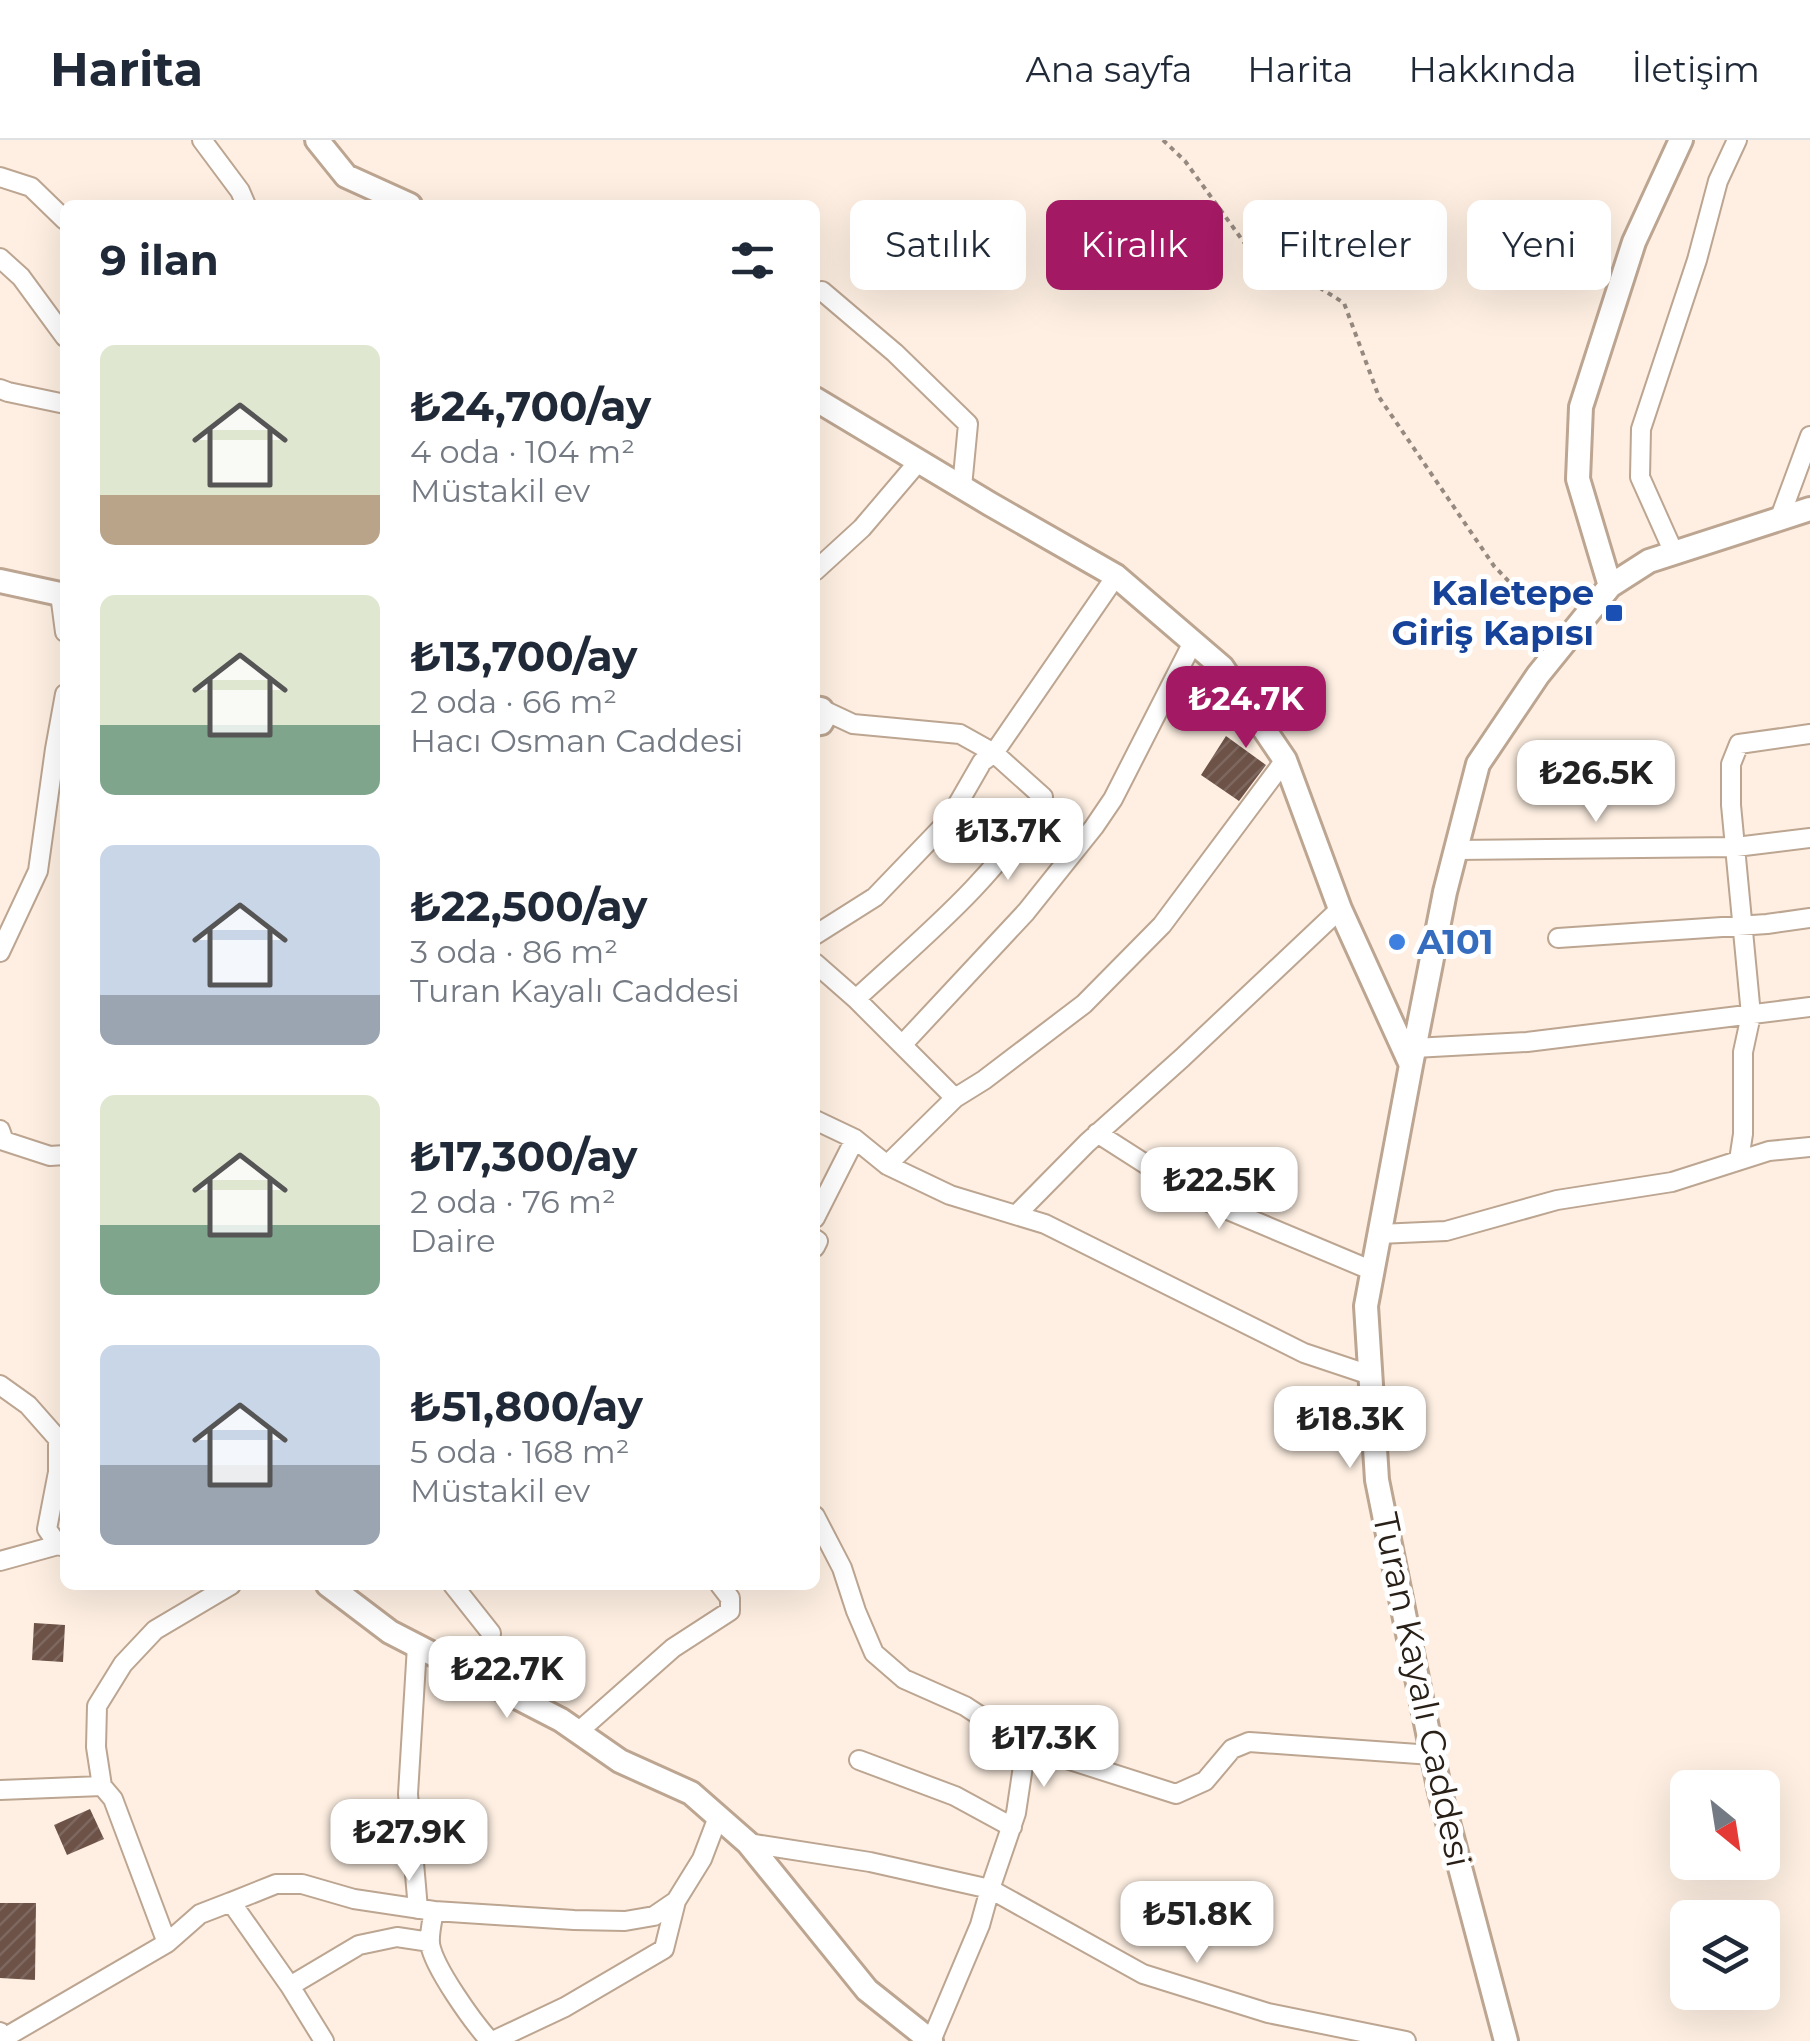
<!DOCTYPE html>
<html lang="tr">
<meta charset="utf-8">
<style>
:root{--surface:#fff;--page:#f6f6f7;--text:#1f2937;--muted:#747a83;--line:#e0e1e3;--accent:#a31963}
body{margin:0;font-family:Montserrat,sans-serif;background:var(--page);color:var(--text);height:100vh;display:flex;flex-direction:column;font-size:38px;white-space:nowrap}
*{box-sizing:border-box;margin:0}
p{font-size:32px;color:var(--muted)}
.icon{flex:none;width:55px;height:55px;fill:none;stroke:currentColor;stroke-width:2;stroke-linecap:round;stroke-linejoin:round}
.map{position:relative;flex:1;overflow:hidden}
.drawer{position:absolute;left:60px;top:60px;width:760px;height:1390px;display:flex;flex-direction:column;background:var(--surface);border-radius:15px;box-shadow:0 10px 40px #0002}
.drawer>*{flex:none}
.guide{position:absolute;left:850px;top:60px;width:810px;height:90px;display:flex;gap:20px}
.needle{width:65px;rotate:150deg}
.tools{position:absolute;left:1670px;top:1630px;display:grid;gap:20px}
.tools a{display:grid;place-items:center;width:110px;height:110px;border-radius:15px;background:var(--surface);box-shadow:0 10px 40px #0002;font-size:50px}
.price{position:absolute;translate:-50% -85px;padding:0 22px;border-radius:20px;background:#fff;color:#222;font-size:32px;line-height:65px;filter:drop-shadow(0 2px 5px #0008)}
.price::after{content:'';position:absolute;left:50%;top:60px;width:30px;height:22px;margin-left:-15px;background:inherit;clip-path:polygon(0 0,100% 0,50% 100%)}
.price.current{background:var(--accent);color:#fff}
ul{padding:0;list-style:none}
li{display:flex;align-items:center;gap:30px;height:250px;padding:0 40px}
li span{display:grid;place-items:center;flex:none;width:280px;height:200px;border-radius:15px;color:#555}
li>.icon{margin-inline-start:auto}
span .icon{width:120px;height:120px;fill:#fffc;stroke-width:1}
li b{font-size:42px}
h2{display:flex;justify-content:space-between;align-items:center;height:120px;padding:0 40px;font-size:42px}
.tag{padding:0 35px;border-radius:15px;background:var(--surface);box-shadow:0 10px 40px #0002;font-size:35px;line-height:90px}
.tag.current{background:var(--accent);color:#fff}
header{display:flex;align-items:center;gap:60px;box-sizing:border-box;height:140px;padding:0 50px;background:var(--surface);border-bottom:2px solid var(--line)}
header strong{font-size:48px}
nav{display:flex;gap:55px;margin-inline-start:auto;font-size:35px}
.map>svg:first-child{display:block}
</style>
<header>
<strong>Harita</strong>
<nav><a>Ana sayfa</a><a>Harita</a><a>Hakkında</a><a>İletişim</a></nav>
</header>
<div class="map">
<svg width="1810" height="1901" viewBox="0 0 1810 1901">
<defs>
<pattern id="building-hatch" width="6" height="6" patternUnits="userSpaceOnUse" patternTransform="scale(2.5)"><rect width="6" height="6" fill="#6c5247"/><path d="M-1 1l2-2M0 6l6-6M5 7l2-2" fill="none" stroke="#7d675e"/></pattern>
</defs>
<rect width="100%" height="100%" fill="#feefe2"/>
<path fill="url(#building-hatch)" d="M1226,596L1266,625L1239,661L1201,635Z
M34,1483L65,1485L63,1522L32,1520Z
M90,1669L104,1699L67,1715L54,1685Z
M0,1763H36L35,1840L0,1838Z"/>
<g fill="none" stroke-linecap="round" stroke-linejoin="round">
<g stroke="#bca591" stroke-width="22">
<path id="minor" d="M202,0L240,51L246,65
M0,37L31,47L65,80
M0,118L21,137L65,197
M822,151L895,213L968,284L962,347
M0,249L8,252L65,264
M1779,380L1810,296
M1674,413L1640,337L1641,289L1697,120L1718,41L1737,0
M815,431L862,388L919,321
M60,454L65,492
M821,569L853,584L960,594L994,613L1043,657C998,737 922,798 856,859
M1456,710L1736,707L1810,698
M815,795L875,757L948,681L982,622L994,613L1116,436
M1558,798L1767,784L1810,778
M0,812L38,731L55,609L65,554
M815,823L856,859L955,958
M902,905L1026,772L1094,687L1113,659L1193,502
M1414,908L1527,902L1810,867
M815,980L855,999L887,1025L950,1055L1045,1084L1304,1213L1370,1235
M0,990L4,1001L50,1016L65,1015
M1097,993L1197,1057L1373,1131
M1739,1020L1743,994V912L1751,875L1731,665V624L1739,604L1810,594
M887,1025L955,958L984,940L1084,864L1162,785L1285,620
M1016,1075L1087,1003L1182,918L1340,769
M815,1078L855,999
M1379,1094L1446,1091L1557,1060L1672,1042L1769,1011L1810,1007
M815,1099L818,1101L815,1107
M0,1245L28,1265L58,1299V1332L47,1389L58,1405
M0,1421L58,1405L65,1407
M453,1445L491,1493L486,1540
M417,1506L408,1654L418,1769
M578,1592L673,1508L730,1471V1458L720,1445
M1026,1606L1176,1654L1205,1641L1232,1609L1249,1602L1432,1615
M859,1620L955,1656L1012,1687
M0,1650L102,1646
M748,1703L870,1722L990,1749L1016,1673L1026,1606L965,1566L904,1539L874,1513L856,1471L842,1428L815,1376
M231,1762L276,1744H302L354,1759L434,1771C432,1782 429,1794 430,1804C434,1828 473,1882 490,1901
M434,1771L574,1780L625,1781L654,1776L676,1761L702,1719L718,1677
M167,1803L200,1774L231,1762L290,1846L324,1901
M290,1846L359,1805L397,1797L430,1802
M0,1892L4,1898L167,1803L113,1659L102,1646L96,1607L97,1566L123,1524L155,1490L231,1445
M493,1901L565,1867L664,1809L676,1761
M931,1901L980,1785L990,1749L1143,1834L1268,1873L1406,1901"/>
</g>
<g stroke="#bca591" stroke-width="28">
<path id="tertiary" d="M317,0L346,36L410,65
M815,259L990,364L1116,436L1222,527L1285,620L1340,769L1411,925
M0,441L60,454H65
M1610,446L1578,339L1581,267L1634,102L1681,0
M815,568L821,569L825,576L821,583L815,584
M328,1445L390,1492L561,1580L620,1621L691,1653L748,1703L867,1850L931,1901
M1506,1901L1440,1652L1377,1340L1366,1166L1411,925L1445,752L1478,624L1538,535L1610,446L1649,421L1810,369"/>
</g>
<path stroke="#968a80" stroke-width="4" stroke-dasharray="5 5" stroke-linecap="butt" d="M1163,0L1185,21L1251,112L1301,136L1344,163L1379,257L1494,426L1519,452H1577"/>
<use href="#minor" stroke="#fff" stroke-width="18"/>
<use href="#tertiary" stroke="#fff" stroke-width="22"/>
</g>
<rect fill="#1a4fb4" stroke="#fff" stroke-width="4" x="1604" y="463" width="20" height="20" rx="5"/>
<circle fill="#3f7fe0" stroke="#fff" stroke-width="4" cx="1397" cy="802" r="10"/>
<g text-anchor="middle" stroke-width="10" stroke-linejoin="round" paint-order="stroke">
<g font-size="35" font-weight="bold" fill="#164399" stroke="#fff" text-anchor="end">
<text x="1594" y="465">Kaletepe<tspan x="1594" dy="40">Giriş Kapısı</tspan></text>
</g>
<g font-size="35" font-weight="bold" fill="#366cbe" stroke="#fff" text-anchor="start">
<text x="1417" y="814">A101</text>
</g>
<g font-size="35" fill="#292018" stroke="#fff">
<text transform="translate(1422 1550) rotate(78)" y="12">Turan Kayalı Caddesi</text>
</g>
</g>
</svg>
<div class="tools">
<a><svg class="needle" viewBox="-14 -14 28 28"><path d="M0-13l5 13h-10z" fill="#e53935"/><path d="M0 13l5-13h-10z" fill="#747a83"/></svg></a>
<a><svg class="icon" aria-label="layers" viewBox="0 0 24 24"><path d="M12 4l9 5-9 5-9-5zM3 14l9 5 9-5"/></svg></a>
</div>
<b class="price current" style="left:1246px;top:611px">₺24.7K</b>
<b class="price" style="left:1596px;top:685px">₺26.5K</b>
<b class="price" style="left:1008px;top:743px">₺13.7K</b>
<b class="price" style="left:1219px;top:1092px">₺22.5K</b>
<b class="price" style="left:1350px;top:1331px">₺18.3K</b>
<b class="price" style="left:507px;top:1581px">₺22.7K</b>
<b class="price" style="left:1044px;top:1650px">₺17.3K</b>
<b class="price" style="left:409px;top:1744px">₺27.9K</b>
<b class="price" style="left:1197px;top:1826px">₺51.8K</b>
<div class="guide">
<a class="tag">Satılık</a>
<a class="tag current">Kiralık</a>
<a class="tag">Filtreler</a>
<a class="tag">Yeni</a>
</div>
<section class="drawer">
<h2>9 ilan<svg class="icon" aria-label="filters" viewBox="0 0 24 24"><path d="M4 7h16M4 17h16"/><circle cx="9" cy="7" r="2"/><circle cx="15" cy="17" r="2"/></svg></h2>
<ul>
<li><span style="background:linear-gradient(#dfe7d0 75%,#b9a48a 0)"><svg class="icon" aria-label="home" viewBox="0 0 24 24"><path d="M3 11l9-7 9 7M6 9v11h12V9"/></svg></span><div><b>₺24,700/ay</b><p>4 oda · 104 m²</p><p>Müstakil ev</p></div></li>
<li><span style="background:linear-gradient(#dfe7d0 65%,#7fa58c 0)"><svg class="icon" aria-label="home" viewBox="0 0 24 24"><path d="M3 11l9-7 9 7M6 9v11h12V9"/></svg></span><div><b>₺13,700/ay</b><p>2 oda · 66 m²</p><p>Hacı Osman Caddesi</p></div></li>
<li><span style="background:linear-gradient(#c9d6e8 75%,#9aa5b1 0)"><svg class="icon" aria-label="home" viewBox="0 0 24 24"><path d="M3 11l9-7 9 7M6 9v11h12V9"/></svg></span><div><b>₺22,500/ay</b><p>3 oda · 86 m²</p><p>Turan Kayalı Caddesi</p></div></li>
<li><span style="background:linear-gradient(#dfe7d0 65%,#7fa58c 0)"><svg class="icon" aria-label="home" viewBox="0 0 24 24"><path d="M3 11l9-7 9 7M6 9v11h12V9"/></svg></span><div><b>₺17,300/ay</b><p>2 oda · 76 m²</p><p>Daire</p></div></li>
<li><span style="background:linear-gradient(#c9d6e8 60%,#9aa5b1 0)"><svg class="icon" aria-label="home" viewBox="0 0 24 24"><path d="M3 11l9-7 9 7M6 9v11h12V9"/></svg></span><div><b>₺51,800/ay</b><p>5 oda · 168 m²</p><p>Müstakil ev</p></div></li>
</ul>
</section>
</div>
